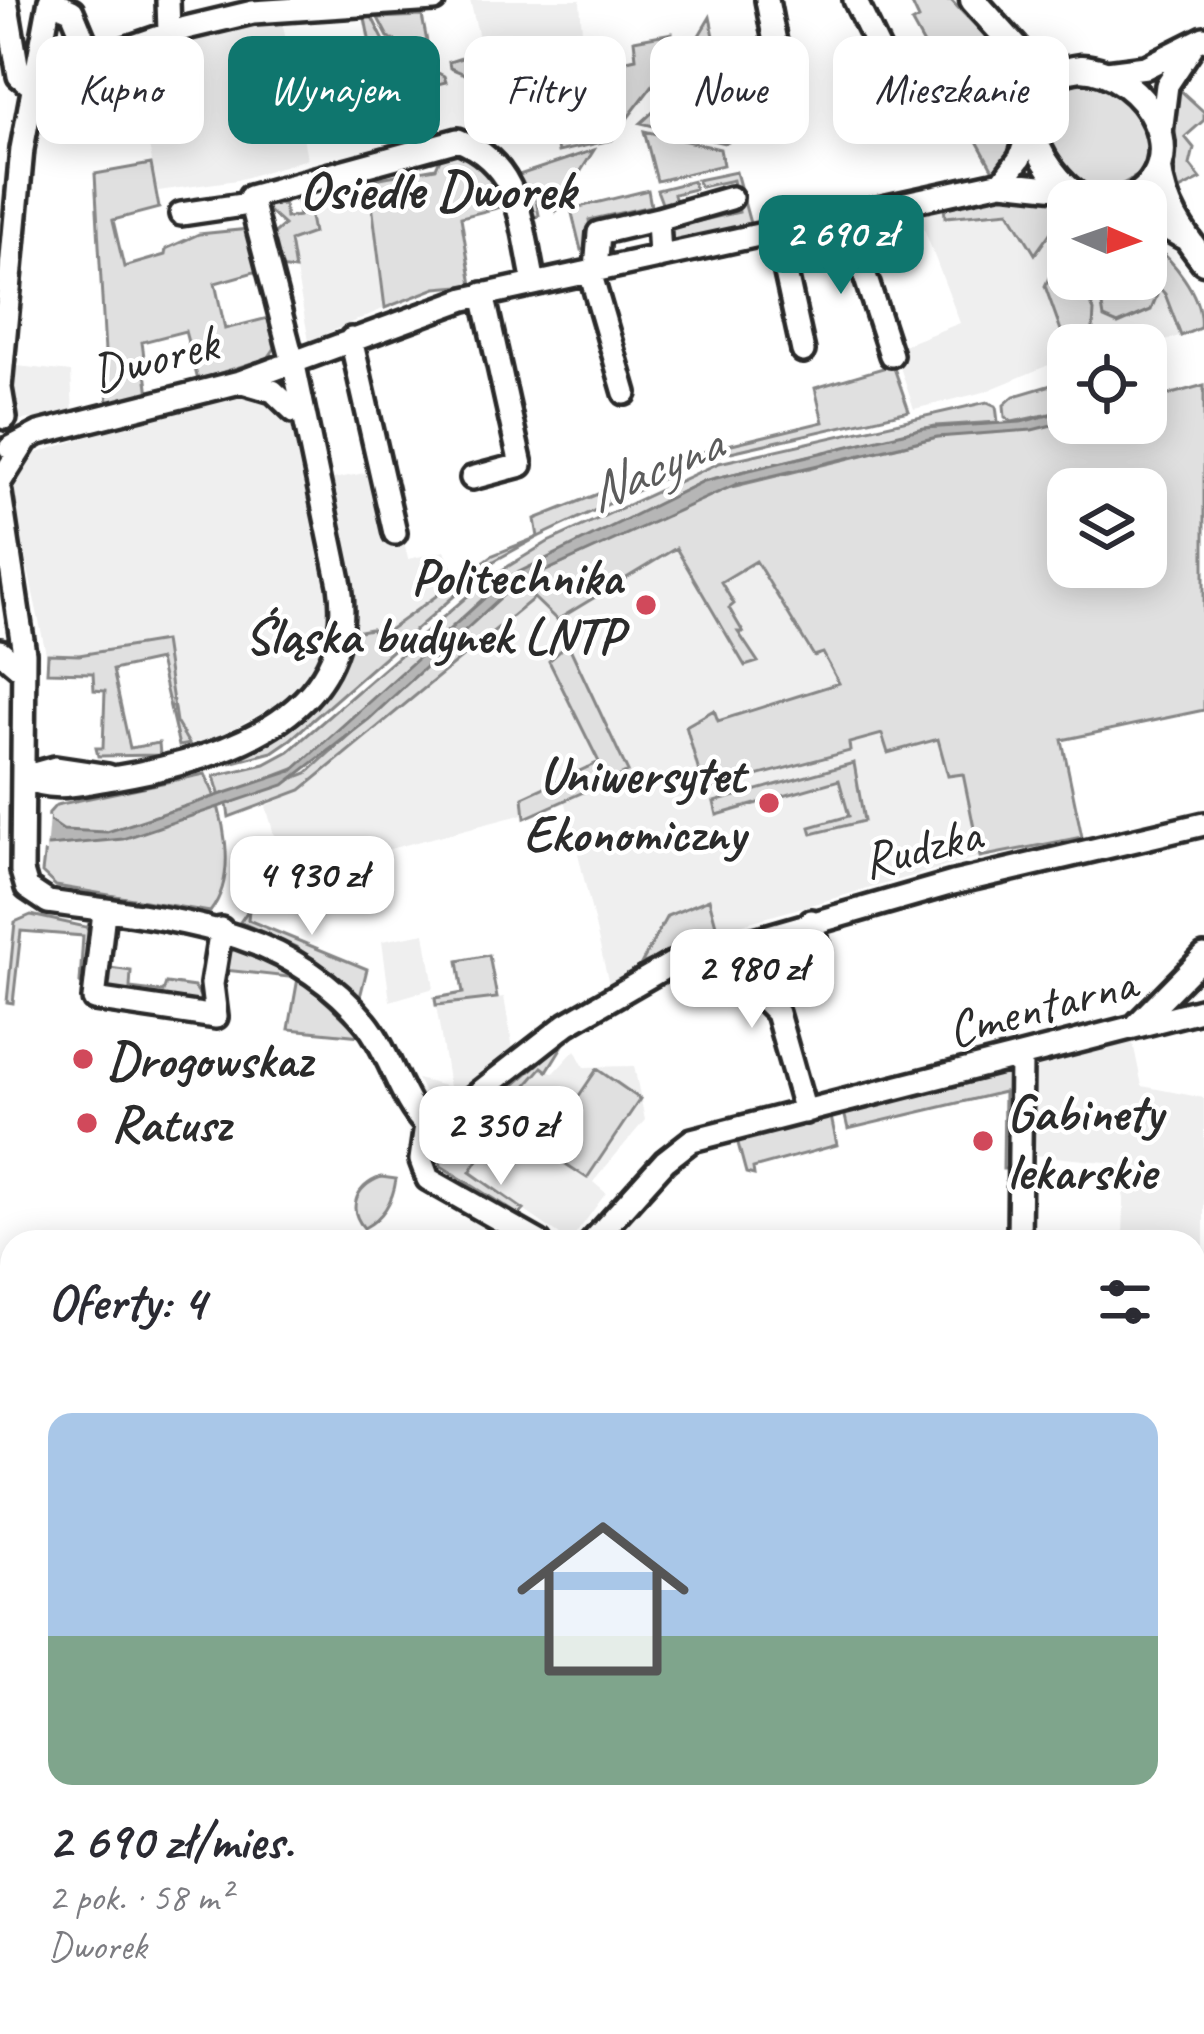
<!DOCTYPE html>
<html lang="pl">
<meta charset="utf-8">
<style>
:root{--surface:#fff;--page:#f7f7f7;--text:#2b2b33;--muted:#7c7c81;--accent:#0f766e}
body{margin:0;font-family:Caveat,sans-serif;background:var(--page);color:var(--text);height:100vh;display:flex;flex-direction:column;font-size:45px;white-space:nowrap}
*{box-sizing:border-box;margin:0}
p{font-size:39px;color:var(--muted)}
.icon{flex:none;width:66px;height:66px;fill:none;stroke:currentColor;stroke-width:2;stroke-linecap:round;stroke-linejoin:round}
.map{position:relative;flex:1;overflow:hidden}
.sheet{position:absolute;left:0px;top:1230px;width:1206px;height:804px;display:flex;flex-direction:column;background:var(--surface);border-radius:36px 36px 0 0;box-shadow:0 6px 30px #0003}
.sheet>*{flex:none}
.hud{position:absolute;left:36px;top:36px;width:1134px;height:108px;display:flex;gap:24px}
.needle{width:78px;rotate:92deg}
.controls{position:absolute;left:1047px;top:180px;display:grid;gap:24px}
.controls a{display:grid;place-items:center;width:120px;height:120px;border-radius:24px;background:var(--surface);box-shadow:0 6px 30px #0003;font-size:60px}
.price{position:absolute;translate:-50% -102px;padding:0 27px;border-radius:24px;background:#fff;color:#222;font-size:39px;line-height:78px;filter:drop-shadow(0 3px 6px #0008)}
.price::after{content:'';position:absolute;left:50%;top:72px;width:36px;height:27px;margin-left:-18px;background:inherit;clip-path:polygon(0 0,100% 0,50% 100%)}
.price.selected{background:var(--accent);color:#fff}
ul{padding:0;list-style:none}
li{display:grid;align-content:center;gap:24px;height:636px;padding:0 48px}
li span{display:grid;place-items:center;height:372px;border-radius:24px;color:#555}
li>.icon{margin-inline-start:auto}
span .icon{width:216px;height:216px;fill:#fffc;stroke-width:1}
li b{font-size:51px}
h2{display:flex;justify-content:space-between;align-items:center;height:144px;padding:0 48px;font-size:51px}
.tag{padding:0 42px;border-radius:24px;background:var(--surface);box-shadow:0 6px 30px #0003;font-size:42px;line-height:108px}
.tag.selected{background:var(--accent);color:#fff}
.map>svg:first-child{display:block}
</style>
<div class="map">
<svg width="1204" height="2034" viewBox="0 0 1204 2034">
<rect width="100%" height="100%" fill="#fff"/>
<filter id="ink" filterUnits="userSpaceOnUse"><feTurbulence type="fractalNoise" baseFrequency=".00833" numOctaves="2"/><feDisplacementMap in="SourceGraphic" scale="24" xChannelSelector="R" yChannelSelector="G"/><feConvolveMatrix kernelMatrix="1 2 1 2 8 2 1 2 1" color-interpolation-filters="sRGB"/></filter>
<g filter="url(#ink)">
<path fill="#efefef" d="M470,0H580L584,64L514,78L485,64Z
M282,19L307,159L237,180L158,191L131,55Z
M371,187L385,308L309,341L290,240L313,233L307,200Z
M992,188L1061,191L1068,201V279H1146V238L1179,270L1204,313L1200,328L1146,348L1068,345V357L984,392L914,409L894,349L960,323L918,213Z
M17,366L71,372L73,414L21,420L14,410Z
M288,372L330,576L327,625L314,667L287,700L213,739L179,746L159,657L48,663L9,481L34,454Z
M386,469L408,559L445,551L457,578L378,639L371,630L354,632L355,598L333,479Z
M767,546L840,685L735,713L938,739L963,773L980,857L746,923L669,952L609,984L566,803L309,870L269,872L258,864L278,849L266,806L301,790L535,597L676,548Z
M425,933L434,988L390,1001L382,941Z
M504,997L513,1050L450,1099L426,1097L417,1079L449,1087L436,1005Z
M1132,1038L1142,1086L1204,1098V1436L1194,1434V1242H1123L1124,1198L1115,1163L1033,1155L1036,1065Z
M575,1050L584,1067L634,1066L645,1120L593,1182L606,1193L570,1242L525,1211L519,1215L464,1180L498,1130L492,1125L543,1067L554,1073Z"/>
<path fill="#e0e0e0" stroke="#868686" stroke-width="3" fill-rule="evenodd" d="M910,0H951C970,22 1002,48 1014,73C1029,104 1016,150 994,172L912,23L919,19Z
M422,16L428,47L424,55L388,37L378,18Z
M372,17L387,47L444,76L446,82L404,92L412,136L389,141L365,18Z
M710,17L715,41L722,40L734,96L684,109L673,107L664,94Z
M672,33V60L626,120L537,104L450,68L449,62L477,53L485,64L511,58L515,77L575,66L577,71L636,58L634,40Z
M1092,82C1130,92 1161,135 1142,173L1110,191C1050,187 1011,81 1092,82Z
M1180,90L1204,112V120L1185,137L1194,148L1190,165L1201,179L1175,192L1172,116Z
M777,96L782,118L724,143L641,123L653,112L680,116Z
M549,112L623,128L612,140L558,152Z
M644,131L720,149L723,165L657,181Z
M453,149C479,159 494,180 505,206L461,217L472,285L436,288L385,308L369,180L436,168L443,152Z
M594,150L556,211L553,198L536,201L539,215L533,219L542,260L534,261L513,177Z
M151,164L159,208L113,220L124,267L165,255L166,249L199,234L250,229L258,271L215,283L225,329L268,318L275,348L268,358L198,380L185,331L142,342L149,395L108,405L95,174Z
M736,172L751,227L665,245L664,233L672,230L657,190L693,181L695,189L674,194L681,225L739,212L733,180L701,187L697,180Z
M648,190L651,206L589,220L593,248L581,250L571,209Z
M1021,190L1062,199L1060,219L1035,254L1009,211L945,217L944,205Z
M307,200L313,233L290,241L295,270L278,268L270,237L284,225L263,206L284,204L286,218L299,216L297,201Z
M1146,238C1171,258 1204,295 1200,328L1181,336L1165,294L1146,273Z
M1063,261L1068,279L1080,282L1094,311L1092,345H1068V350L1045,286L1056,262Z
M1143,289L1157,295L1151,310L1118,324L1104,318L1102,306L1131,292L1136,299L1145,294Z
M893,365L909,411L709,457L538,537L494,561L291,739L272,752L230,763C291,734 338,701 354,632L371,629L378,638L493,555L538,537L535,519L711,449L823,422L815,388Z
M1068,380V410L1012,422L1005,417L1004,405L1014,396Z
M1204,385V710L1062,740L1082,837L980,857L963,774L948,776L938,739L888,753L882,734L849,743L850,751L704,790L686,726L714,710L718,721L839,683L823,653L814,656L756,561L721,582L734,604L729,608L743,632H738L758,662L745,666L676,548L557,620L534,598L301,790L229,817L227,804L307,773L513,586L723,489L937,437L1068,421L1146,423V401ZM1068,489H1146V567H1068Z
M987,402L996,406L998,422L935,426L704,481L498,585L299,767L220,797L214,776L265,764L289,751L486,580L548,542L719,463Z
M164,641L176,722L189,744L179,746L159,660L113,670L130,748L159,743L160,755L98,756L96,748H103L105,691L94,690L93,673L47,672L48,654L79,655Z
M568,644L628,772L525,818L523,797L599,762L549,661Z
M854,763L864,821L812,834L810,827L849,816L839,780L717,815L714,802Z
M205,774C224,812 239,875 210,912L56,886L42,873L49,813L56,805Z
M709,899L719,936L641,964L667,916Z
M249,909L248,920L367,969L360,997L296,947L240,922Z
M31,915L86,927L91,935L86,988L80,983L83,936L21,931L13,1003L7,1002L15,922Z
M233,945L302,979L362,1036L289,1029L298,978L224,970Z
M489,955L497,998L436,1005L435,998L463,993L458,961Z
M103,967L131,971L130,988L163,992L166,983L194,987L205,1004L108,992L101,982Z
M566,1040L547,1071L542,1067L493,1124L499,1129L470,1172L524,1210L519,1215L441,1166L440,1160L479,1115Z
M597,1069L640,1099L587,1178L543,1149Z
M1006,1070L1011,1073L1008,1169H1003L1004,1092L848,1129L844,1112Z
M830,1112L837,1145L753,1168L754,1175L746,1173L736,1136Z
M381,1177L396,1179C393,1201 383,1218 364,1228C346,1207 357,1186 381,1177Z
M1194,1435L1204,1437V1617L1194,1615Z"/>
<path fill="#b6b6b6" stroke="#7e7e7e" stroke-width="3" d="M1068,410V421L1032,430L937,437L737,484L513,586L369,719L284,785L123,839L48,846L0,839V816L50,821L63,830L107,832L292,771L507,578L704,481L924,428L1021,422Z"/>
<path fill="#fff" d="M0,810L49,817L46,852L0,845Z"/>
<g fill="none" stroke-linecap="round" stroke-linejoin="round">
<g stroke="#2b2b2b" stroke-width="30">
<path id="minor" d="M6,0L19,76L33,87
M168,0L169,33
M767,0L783,84
M855,0L883,58L877,86
M50,1L72,11L87,47L111,52
M1107,72L1146,67L1204,38
M35,80L186,28L253,12L434,0
M1161,133L1167,85L1192,47
M1002,182L1020,158L1030,128
M181,214L249,204
M846,217L891,355
M658,219L731,198
M777,232L803,351
M596,270L599,233L658,219L660,257
M590,272L625,393
M351,339L395,533
M242,382L273,391L294,411L303,409
M5,418L0,388L22,149L50,0
M10,448L39,433L240,382L465,299L1002,182L1067,189
M472,478L521,465L483,294
M0,482L25,442
M0,493L24,653L22,871L27,888L48,902C165,919 285,924 366,1023C389,1051 402,1103 426,1125
M0,651L21,669
M23,777C54,793 80,783 113,778C216,761 360,718 340,585L295,370L250,197L458,140C521,165 521,223 534,283
M23,777L55,768L108,776
M104,912L94,999L216,1017L212,984L221,929
M811,921L818,946
M743,940L754,990L777,1013L805,1112
M1137,1024L1204,956
M426,1125L440,1123L567,1024L671,964L953,883L1204,824
M426,1125L421,1160L428,1179L539,1242
M592,1242L665,1161L692,1140L1204,1009
M1019,1242L1021,1058
M0,1559L12,1560
M1194,1671L1204,1673
M1194,1820L1204,1823
M0,1894L12,1878
M1194,1923L1204,1936
M0,1975L12,1979
M184,2022L228,2034
M393,2022L405,2034
M83,2034L86,2022
M643,2034V2022
M985,2034L988,2022"/>
</g>
<g stroke="#2b2b2b" stroke-width="33">
<path id="major" d="M973,0L1016,48L1032,108
M1159,169C1163,206 1182,233 1204,261
M1085,201C1034,172 995,78 1081,68C1146,71 1199,164 1128,201
M1146,215L1183,236"/>
</g>
<use href="#minor" stroke="#fff" stroke-width="21"/>
<use href="#major" stroke="#fff" stroke-width="24"/>
</g>
</g>
<g fill="#d1495b" stroke="#fff" stroke-width="4.5">
<circle cx="646" cy="605" r="12"/>
<circle cx="769" cy="803" r="12"/>
<circle cx="83" cy="1059" r="12"/>
<circle cx="87" cy="1123" r="12"/>
<circle cx="983" cy="1141" r="12"/>
</g>
<g text-anchor="middle" stroke-width="9" stroke-linejoin="round" paint-order="stroke">
<g font-size="51" fill="#2b2b2b" stroke="#fff">
<text transform="translate(154 357) rotate(-15)" y="18">Dworek</text>
<text transform="translate(921 846) rotate(-14)" y="18">Rudzka</text>
<text transform="translate(1041 1005) rotate(-15)" y="18">Cmentarna</text>
</g>
<g font-size="51" font-weight="bold" fill="#2b2b2b" stroke="#fff" text-anchor="start">
<text x="622" y="594" text-anchor="end">Politechnika<tspan x="622" dy="59">Śląska budynek LNTP</tspan></text>
<text x="745" y="792" text-anchor="end">Uniwersytet<tspan x="745" dy="59">Ekonomiczny</tspan></text>
<text x="107" y="1077">Drogowskaz</text>
<text x="1007" y="1130">Gabinety<tspan x="1007" dy="59">lekarskie</tspan></text>
<text x="111" y="1141">Ratusz</text>
</g>
<g font-size="54" font-weight="bold" fill="#2b2b2b" stroke="#fff">
<text x="437" y="208">Osiedle Dworek</text>
</g>
<g font-size="54" font-style="italic" fill="#5c5c5c" stroke="#fff">
<text transform="translate(653 467) rotate(-23)" y="19">Nacyna</text>
</g>
</g>
</svg>
<div class="controls">
<a><svg class="needle" viewBox="-14 -14 28 28"><path d="M0-13l5 13h-10z" fill="#e53935"/><path d="M0 13l5-13h-10z" fill="#7c7c81"/></svg></a>
<a><svg class="icon" aria-label="locate" viewBox="0 0 24 24"><circle cx="12" cy="12" r="6"/><path d="M12 2v4M12 18v4M2 12h4M18 12h4"/></svg></a>
<a><svg class="icon" aria-label="layers" viewBox="0 0 24 24"><path d="M12 4l9 5-9 5-9-5zM3 14l9 5 9-5"/></svg></a>
</div>
<b class="price selected" style="left:841px;top:297px">2 690 zł</b>
<b class="price" style="left:312px;top:938px">4 930 zł</b>
<b class="price" style="left:752px;top:1031px">2 980 zł</b>
<b class="price" style="left:501px;top:1188px">2 350 zł</b>
<div class="hud">
<a class="tag">Kupno</a>
<a class="tag selected">Wynajem</a>
<a class="tag">Filtry</a>
<a class="tag">Nowe</a>
<a class="tag">Mieszkanie</a>
</div>
<section class="sheet">
<h2>Oferty: 4<svg class="icon" aria-label="filters" viewBox="0 0 24 24"><path d="M4 7h16M4 17h16"/><circle cx="9" cy="7" r="2"/><circle cx="15" cy="17" r="2"/></svg></h2>
<ul>
<li><span style="background:linear-gradient(#a9c7e8 60%,#7fa58c 0)"><svg class="icon" aria-label="home" viewBox="0 0 24 24"><path d="M3 11l9-7 9 7M6 9v11h12V9"/></svg></span><div><b>2 690 zł/mies.</b><p>2 pok. · 58 m²</p><p>Dworek</p></div></li>
</ul>
</section>
</div>
